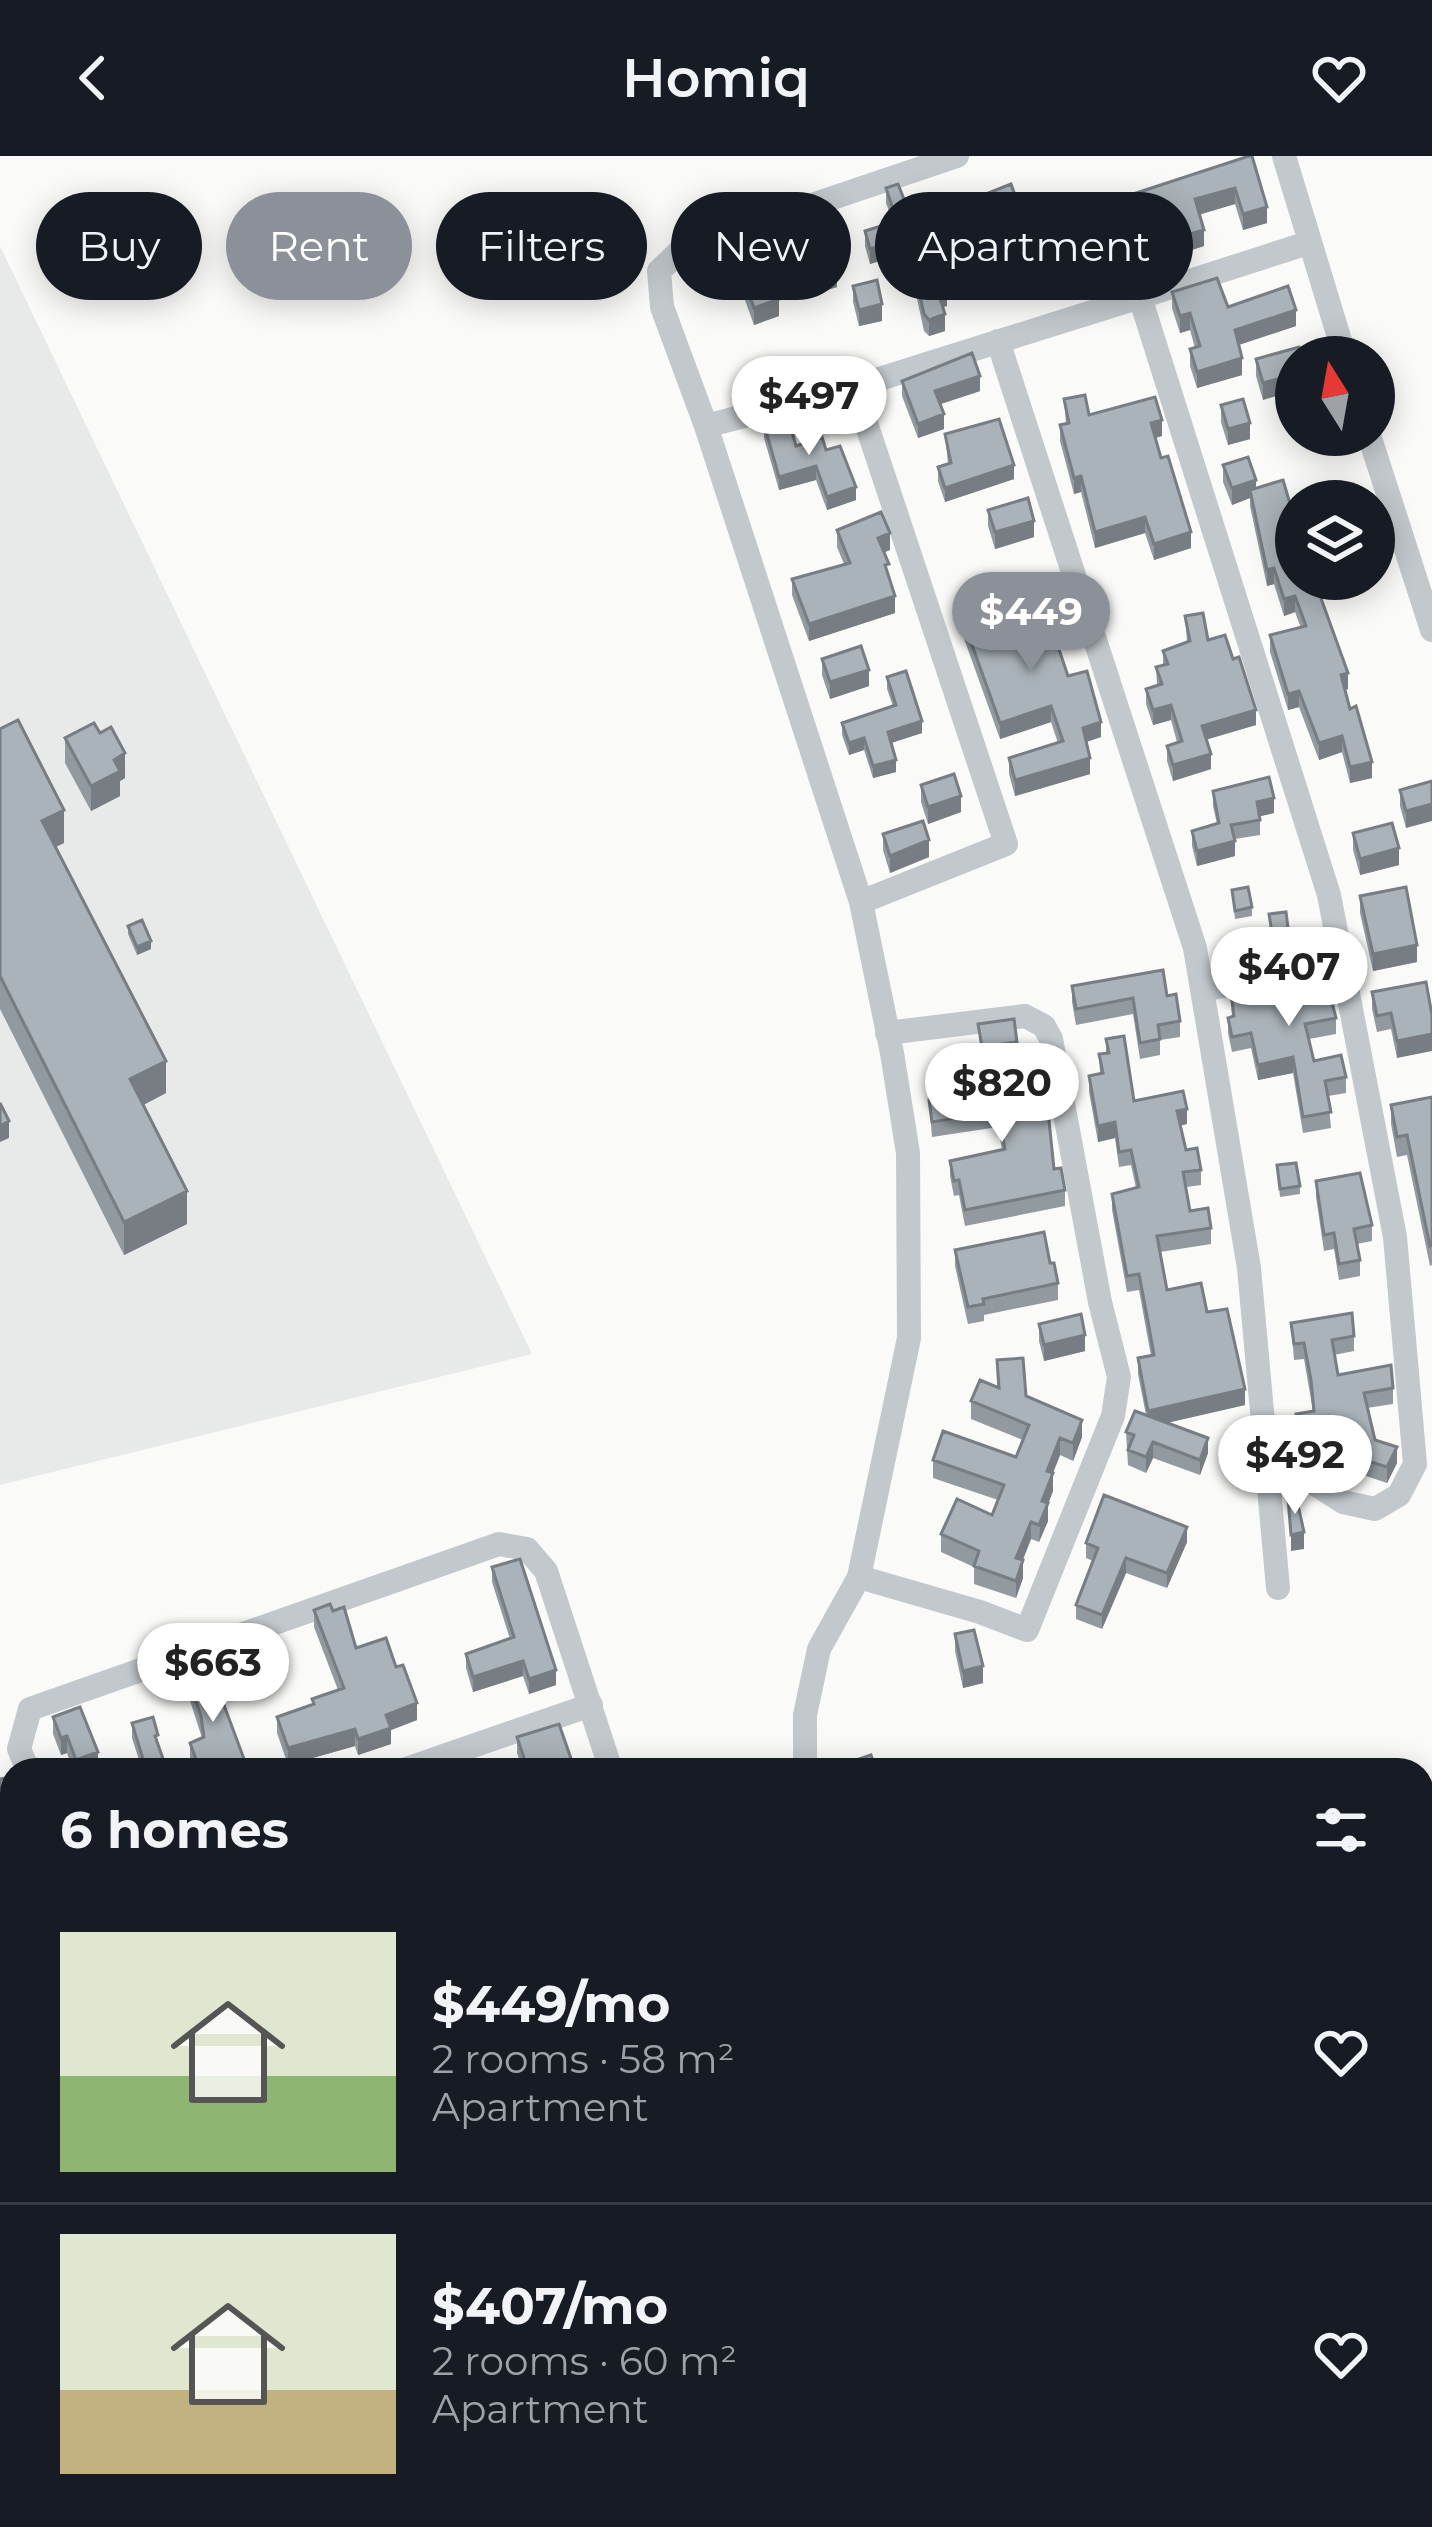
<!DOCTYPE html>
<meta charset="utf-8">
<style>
:root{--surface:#171b24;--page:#20242c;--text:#f1f3f6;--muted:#9ea1a6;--line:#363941;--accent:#8c9099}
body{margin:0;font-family:Montserrat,sans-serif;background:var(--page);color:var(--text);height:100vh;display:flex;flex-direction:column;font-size:45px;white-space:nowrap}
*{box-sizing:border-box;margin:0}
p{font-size:39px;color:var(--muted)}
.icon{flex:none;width:66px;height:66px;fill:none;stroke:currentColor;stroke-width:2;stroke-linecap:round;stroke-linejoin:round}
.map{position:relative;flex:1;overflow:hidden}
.panel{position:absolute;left:0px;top:1602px;width:1434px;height:771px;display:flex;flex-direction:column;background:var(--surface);border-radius:36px 36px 0 0;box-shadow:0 6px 30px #0003}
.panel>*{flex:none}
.guide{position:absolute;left:36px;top:36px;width:1362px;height:108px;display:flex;gap:24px}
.needle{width:78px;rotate:349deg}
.controls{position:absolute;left:1275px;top:180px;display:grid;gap:24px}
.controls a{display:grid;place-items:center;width:120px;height:120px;border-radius:50%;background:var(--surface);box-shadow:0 6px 30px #0003;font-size:60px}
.price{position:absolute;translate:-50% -102px;padding:0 27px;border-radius:42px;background:#fff;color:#222;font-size:39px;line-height:78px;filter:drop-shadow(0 3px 6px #0008)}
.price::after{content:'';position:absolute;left:50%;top:72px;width:36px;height:27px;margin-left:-18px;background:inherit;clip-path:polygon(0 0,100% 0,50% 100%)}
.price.selected{background:var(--accent);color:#fff}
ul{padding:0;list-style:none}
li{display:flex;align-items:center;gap:36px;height:300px;padding:0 60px}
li+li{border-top:3px solid var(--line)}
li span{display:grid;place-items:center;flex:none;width:336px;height:240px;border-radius:0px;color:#555}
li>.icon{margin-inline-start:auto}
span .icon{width:144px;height:144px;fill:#fffc;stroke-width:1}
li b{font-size:51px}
h2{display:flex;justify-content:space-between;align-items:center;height:144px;padding:0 60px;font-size:51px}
.chip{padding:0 42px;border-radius:54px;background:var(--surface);box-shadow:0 6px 30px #0003;font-size:42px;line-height:108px}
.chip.selected{background:var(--accent);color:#fff}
header{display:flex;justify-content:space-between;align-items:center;height:156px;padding:0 60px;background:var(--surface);font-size:54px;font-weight:600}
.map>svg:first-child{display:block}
</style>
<header><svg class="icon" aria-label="back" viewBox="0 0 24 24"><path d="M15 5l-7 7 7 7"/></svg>Homiq<svg class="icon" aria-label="heart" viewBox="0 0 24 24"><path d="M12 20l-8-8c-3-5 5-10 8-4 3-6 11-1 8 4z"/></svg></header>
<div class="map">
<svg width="1432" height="2371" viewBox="0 0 1432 2371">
<rect width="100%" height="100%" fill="#fafaf8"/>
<path fill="#e8e9e9" d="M0,90L532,1198L0,1329Z"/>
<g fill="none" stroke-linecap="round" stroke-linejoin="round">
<path stroke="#c3c8cc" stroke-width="24" d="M1284,0L1345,201
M1140,141L1308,87
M998,185L1195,792L1249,1112L1278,1432
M854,231L1006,688L861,746
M706,270L854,231L1140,141L1329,739L1395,1081L1415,1308L1399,1339L1375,1353L1343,1346L1267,1297
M1369,279L1432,474
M1202,834L1341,807
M859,1421L980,1456L1027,1474L1113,1260L1119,1221L1100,1146L1051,883L1044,870L1025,860L887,877
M28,1614L19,1593L30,1553L499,1388L527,1393L546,1415L611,1614
M403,1614L591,1549
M805,1614V1559L819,1493L859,1421L909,1182L908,997L892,897L861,746L706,270L662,151L659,115L682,93L957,0
M0,1927L12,1923
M0,2283L12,2278
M0,2319L12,2349
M1422,2353L1432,2349
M446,2361L450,2371
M1067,2361L1072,2371
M257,2371L283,2361
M797,2371L825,2361
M1371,2371L1399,2361"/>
</g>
<path fill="#929a9f" d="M1249,0L1267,67L1243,74L1235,48L1200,58L1204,90L1176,99L1174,92L1138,103V108L1083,125L1074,103L1043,113L1045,135L1020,142L1009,103V87L1051,75V71L1064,67V61L1091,57L1133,43V38Z
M886,32L915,71L957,91L907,110L903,98L870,108L865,90V75L893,66L886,47Z
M988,37L1019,67L997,75L988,54Z
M807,99L837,131L814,138L807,116Z
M738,108L779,160L754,169L738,125Z
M914,113L947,150L943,151L945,175L929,180L924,175L914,129Z
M853,130L882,165L859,170L853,146Z
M1172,136L1228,151L1296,170L1239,189L1242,219L1197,232L1190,210V193L1195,192L1190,174L1180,177L1172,152Z
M1299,191L1263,244L1256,220V203Z
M902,225L980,235L940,248L944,273L918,282L902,240Z
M1064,243L1089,259L1162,280L1155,282L1191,392L1154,404L1145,377L1095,392L1081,336L1074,338L1060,285V269L1066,268Z
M1221,249L1250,283L1228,289L1221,266Z
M764,268L796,290L826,294L856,344L827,354L816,324L779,334L764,282Z
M945,278L1014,323L945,346L938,325V311L948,308Z
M1223,309L1256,332L1348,533L1345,534L1372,622L1350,627L1342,596L1319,604L1299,551L1288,554L1270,496V479L1301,472L1295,456L1284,460L1274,428L1267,430L1250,350V342L1232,349L1223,326Z
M988,354L1034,381L995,393L988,370Z
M837,374L890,394L884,396L895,457L809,485L792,439V423L844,408L837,391Z
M975,426L1000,448L1059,467L1052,469L1068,520L1101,581L1086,586L1090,618L1015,640L1009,618V602L1058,587L1051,566L1000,583L962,477V461L978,456L975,441Z
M1185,460L1208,484L1256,569L1206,583L1211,613L1173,625L1167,605V590L1177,586L1171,564L1153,569L1146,548V533L1157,529L1156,511L1163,509V495L1187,486Z
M822,503L869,530L830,543L822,519Z
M887,521L922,577L891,587L896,616L873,622L864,594L849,599L842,579V567L893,550L887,533Z
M0,573L64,687L56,691L166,937L143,949L187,1068L124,1099L0,853Z
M100,577L125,622L120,625V640L91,655L65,607V582Z
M1432,625L1406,672L1400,650V634Z
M921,629L961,656L928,668L921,646Z
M1213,635L1274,657L1260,660V679L1235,683V700L1197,710L1192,690V675L1217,668L1213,650Z
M1353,677L1399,709L1360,719L1353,694Z
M883,678L929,701L890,717L883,694Z
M1232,734L1252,751V760L1235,763Z
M1360,740L1417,806L1373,815L1360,757Z
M1269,758L1289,780V788L1273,791Z
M128,770L151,793L137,799L128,778Z
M1426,826L1397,902L1391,873L1377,876L1372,853V836Z
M1072,830L1167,840L1180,865V881L1160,884V899L1140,903L1133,858L1076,869L1072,846Z
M1230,830L1336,862V878L1309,883L1314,905L1346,921V937L1328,940L1331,972L1303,977L1293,917L1258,924L1251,892L1232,896L1228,877V862L1232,861Z
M978,868L1017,886V903L982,908Z
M1106,883L1134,945L1187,968L1180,970L1186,994L1201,1014V1029L1186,1031L1190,1055L1211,1072V1088L1160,1096L1167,1134L1207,1156L1245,1249L1167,1267L1208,1297L1200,1319L1153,1302L1146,1317L1128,1309L1126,1276L1146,1259L1138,1218V1202L1151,1200L1139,1134L1127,1136L1112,1054V1038L1136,1032L1131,1009L1119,1011L1115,982L1098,986L1089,936V920L1100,918L1099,898L1106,897Z
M955,913L976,936L1033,958L1054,1013L1065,1034V1050L965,1070L959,1039L954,1040L950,1020V1005L1002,994L998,971L932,981L929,944L957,940Z
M1432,941V1109L1430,1110L1407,999L1397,1001L1391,968V949Z
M1277,1009L1300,1030V1038L1280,1041Z
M1316,1025L1372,1069V1085L1357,1088L1360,1104V1120L1339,1124L1334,1093L1324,1095L1316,1041Z
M955,1094L1058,1127V1144L984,1159V1165L968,1168L955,1110Z
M1291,1167L1354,1180V1195L1334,1199L1338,1219L1393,1232V1248L1367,1252L1375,1284L1397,1307L1387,1327L1345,1313L1346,1294L1307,1303L1301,1299L1296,1274V1258L1313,1255L1304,1203L1294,1204Z
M1039,1168L1085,1195L1044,1205L1039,1185Z
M997,1204L1026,1240L1082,1281L1073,1305L1060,1299L1053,1317V1335L1048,1348V1365L1039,1386L1031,1383L1023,1404V1422L1016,1442L974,1428V1411L941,1396V1378L992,1359L998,1344L933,1322V1304L1016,1301L1023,1284L971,1263V1245L997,1231Z
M1187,1386L1167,1432L1126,1417L1102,1473L1076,1463V1449L1093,1405L1086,1402V1387Z
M492,1411L556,1529L529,1538L523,1520L473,1536L466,1512V1498L510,1483L492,1426Z
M314,1454L356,1492L396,1511L417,1564L391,1574V1588L358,1599L355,1590L288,1609L277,1577V1561L312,1548V1543L338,1534L314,1471Z
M955,1478L983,1527L963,1532L955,1495Z
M185,1513L247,1614H194L190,1602V1587L202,1582L185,1529Z
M53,1561L98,1612L73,1614L67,1597L61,1599L53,1578Z
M132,1567L158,1589L167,1614L139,1604L132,1582Z
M517,1581L575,1614H523L517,1597Z
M0,1699L12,1713V1785L7,1787L0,1764Z
M365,2361H424V2371H366Z"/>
<path fill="#777d82" d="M1235,32V48L1195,60V43Z
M1019,50V67L997,75V59Z
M1267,51V67L1243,74V58Z
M1204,74V90L1176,99V82Z
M957,76V91L907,110V95Z
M1174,76V92L1138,103V108L1083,125V108L1137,87Z
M903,83V98L870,108V93Z
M1074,87V103L1039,114V98Z
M837,114V131L814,138V121Z
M1045,118V135L1020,142V125Z
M947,133V150L938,152V136Z
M779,143V160L754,169V152Z
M882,148V165L859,170V154Z
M1296,154V170L1235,190V174Z
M1190,157V174L1180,177V160Z
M945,158V175L929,180V164Z
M1242,202V219L1197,232V216Z
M1296,218V234L1263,244V227Z
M980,220V235L935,250V235Z
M944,258V273L918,282V268Z
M1162,264V280L1151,283V267Z
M1250,267V283L1228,289V273Z
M1014,309V323L945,346V332Z
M816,310V324L779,334V321Z
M1081,320V336L1074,338V322Z
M1256,324V340L1250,334V342L1232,349V332Z
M856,331V344L827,354V341Z
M1145,361V377L1095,392V376Z
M1034,365V381L995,393V376Z
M1191,376V392L1154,404V388Z
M890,377V394L878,399V382Z
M1274,412V428L1267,430V414Z
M895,440V457L809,485V468Z
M1295,440V456L1284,460V443Z
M1059,451V467L1049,470V454Z
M869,514V530L830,543V526Z
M1348,517V533L1341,535V519Z
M1299,535V551L1288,554V538Z
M1171,549V564L1153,569V554Z
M1051,550V566L1000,583V567Z
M1256,554V569L1202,585V570Z
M922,565V577L888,588V576Z
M1101,566V581L1083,587V572Z
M1342,580V596L1319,604V587Z
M864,582V594L849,599V587Z
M125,597V622L120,625V640L91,655V630L114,604Z
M1211,598V613L1173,625V609Z
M1090,602V618L1015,640V624Z
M896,604V616L873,622V610Z
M1372,606V622L1350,627V611Z
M961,640V656L928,668V651Z
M1274,642V657L1257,661V646Z
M1432,648V665L1406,672V655Z
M64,654V687L42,697V665Z
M929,684V701L890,717V700Z
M1235,685V700L1197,710V695Z
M1399,692V709L1360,719V703Z
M151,785V793L137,799V791Z
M1417,789V806L1373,815V798Z
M1432,878V895L1397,902V885Z
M1293,901V917L1258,924V909Z
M166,905V937L130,956V923Z
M1187,953V968L1177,970V955Z
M9,965V982L0,986V970Z
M1115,966V982L1098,986V970Z
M187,1035V1068L124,1099V1066Z
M1085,1179V1195L1044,1205V1189Z
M1245,1233V1249L1148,1271V1255Z
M1082,1264V1281L1073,1305V1287Z
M1352,1277V1293L1307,1303V1287Z
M1060,1282V1299L1047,1332V1315Z
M1208,1282V1297L1200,1319V1304Z
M1153,1286V1302L1146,1317V1301Z
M1397,1291V1307L1387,1327V1311Z
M1053,1317V1335L1048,1348V1365L1039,1386L1042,1345Z
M1031,1366V1383L1016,1420V1402Z
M1187,1371V1386L1167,1432V1417Z
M1304,1376V1393L1291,1395V1379Z
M1126,1402V1417L1102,1473V1459Z
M1023,1404V1422L1016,1442V1425Z
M523,1505V1520L473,1536V1521Z
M983,1510V1527L963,1532V1515Z
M556,1514V1529L529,1538V1523Z
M417,1547V1564L391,1574V1588L358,1599V1583L386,1559Z
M355,1573V1590L288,1609V1592Z
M67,1580V1597L61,1599V1582Z
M98,1596V1612L76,1614V1604Z
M12,1676V1690L0,1693V1679Z
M12,1770V1785L7,1787V1771Z
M12,1978V1994L0,1998V1982Z
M10,2137V2153L0,2157V2140Z
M12,2210V2231L0,2236V2215Z
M424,2361V2371H390Z
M645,2361H689V2363L665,2371H615Z
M905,2361H933V2367L923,2371H905Z
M1010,2361V2371H986V2368Z"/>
<path fill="#aab3b9" stroke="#777d82" stroke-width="3" d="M1249,0H1252L1267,51L1243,58L1235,32L1195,43L1204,74L1176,82L1174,76L1137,87L1138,92L1083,108L1074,87L1039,98L1045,118L1020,125L1009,87L1052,75L1051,71L1066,66L1064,61L1089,52L1091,57L1134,42L1133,38Z
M898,28L915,71L950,58L957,76L907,95L903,83L870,93L865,75L897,65L886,32Z
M1011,28L1019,50L997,59L988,37Z
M831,92L837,114L814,121L807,99Z
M763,99L779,143L754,152L738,108Z
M938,106L947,133L938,136L945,158L929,164L924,158L914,113Z
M1217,122L1228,151L1288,130L1296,154L1235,174L1242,202L1197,216L1190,193L1200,190L1190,157L1180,160L1172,136Z
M877,124L882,148L859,154L853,130Z
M1299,191L1302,201H1296V218L1263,227L1256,203Z
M972,197L980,220L935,235L944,258L918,268L902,225Z
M1085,239L1089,259L1155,241L1162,264L1151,267L1161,302L1168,300L1191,376L1154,388L1145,361L1095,376L1081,320L1074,322L1060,269L1069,267L1064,243Z
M1243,243L1250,267L1228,273L1221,249Z
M788,262L796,290L822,281L826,294L840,290L856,331L827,341L816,310L779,321L764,268Z
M999,263L1014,309L945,332L938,311L951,307L945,278Z
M1248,301L1256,324L1232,332L1223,309Z
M1283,324L1296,368V423H1314L1348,517L1341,519L1350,553L1356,550L1372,606L1350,611L1342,580L1319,587L1299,535L1288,538L1270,479L1306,470L1295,440L1284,443L1274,412L1267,414L1250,334Z
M1028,342L1034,365L995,376L988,354Z
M881,356L890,377L878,382L889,408L885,409L895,440L809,468L792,423L850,407L837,374Z
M993,421L1000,448L1053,432L1059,451L1049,454L1052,473L1068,520L1087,515L1101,566L1083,572L1090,602L1015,624L1009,602L1063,585L1051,550L1000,567L962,461L982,455L975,426Z
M1203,457L1208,484L1225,479L1233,503L1239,501L1256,554L1202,570L1211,598L1173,609L1167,590L1182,585L1171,549L1153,554L1146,533L1162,528L1156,511L1168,508L1163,495L1190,485L1185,460Z
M861,490L869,514L830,526L822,503Z
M906,515L922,565L888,576L896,604L873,610L864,582L849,587L842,567L896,549L887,521Z
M18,564L64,654L42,665L166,905L130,923L187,1035L124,1066L0,820V573Z
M94,567L100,577L111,571L125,597L114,604L120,615L91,630L65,582Z
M954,618L961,640L928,651L921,629Z
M1269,621L1274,642L1257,646L1260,664L1231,669L1235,685L1197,695L1192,675L1219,667L1213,635Z
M1432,625V648L1406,655L1400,634Z
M923,665L929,684L890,700L883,678Z
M1392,667L1399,692L1360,703L1353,677Z
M1248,731L1252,751L1235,755L1232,734Z
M1406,731L1417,789L1373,798L1360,740Z
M1286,756L1289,780L1273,783L1269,758Z
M142,764L151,785L137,791L128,770Z
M1323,812L1336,862L1305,868L1314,905L1341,899L1346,921L1325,925L1331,956L1303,961L1293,901L1258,909L1251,877L1232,881L1228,862L1234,860L1230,830Z
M1163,814L1167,840L1176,838L1180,865L1158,869L1160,883L1140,887L1133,842L1076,853L1072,830Z
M1426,826L1432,859V878L1397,885L1391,857L1377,860L1372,836Z
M1014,863L1017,886L982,891L978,868Z
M1124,880L1134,945L1183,935L1187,953L1177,955L1186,994L1197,992L1201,1014L1183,1016L1190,1055L1208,1052L1211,1072L1157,1080L1167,1134L1201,1127L1207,1156L1227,1153L1245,1233L1148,1255L1138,1202L1154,1199L1149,1171L1139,1118L1127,1120L1112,1038L1139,1031L1131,994L1119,996L1115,966L1098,970L1089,920L1103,917L1099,898L1109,897L1106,883Z
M972,910L976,936L1028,927L1033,958L1048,955L1054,1013L1061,1012L1065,1034L965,1054L959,1024L954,1025L950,1005L1005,993L998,955L932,966L929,944L960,939L955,913Z
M1432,941V1089L1430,1090L1407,979L1397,981L1391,949Z
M0,947L9,965L0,970Z
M1296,1007L1300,1030L1280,1033L1277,1009Z
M1360,1017L1372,1069L1354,1073L1360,1104L1339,1108L1334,1077L1324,1079L1316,1025Z
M1044,1076L1050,1107H1054L1058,1127L983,1143L984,1148L968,1151L955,1094Z
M1352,1157L1354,1180L1332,1184L1338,1219L1391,1209L1393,1232L1364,1237L1375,1284L1397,1291L1387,1311L1345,1298L1352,1277L1307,1287L1301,1283L1296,1258L1314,1255L1311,1224L1304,1187L1294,1188L1291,1167Z
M1081,1158L1085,1179L1044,1189L1039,1168Z
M1023,1202L1026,1240L1082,1264L1073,1287L1060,1282L1047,1315L1053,1317L1042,1345L1048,1347L1039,1369L1031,1366L1016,1402L1023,1404L1016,1425L974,1410L979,1395L941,1378L957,1343L992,1359L1004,1329L933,1304L943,1275L1016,1301L1029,1269L971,1245L980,1224L999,1232L997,1204Z
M1135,1255L1208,1282L1200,1304L1153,1286L1146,1301L1128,1294L1134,1279L1126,1276Z
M1104,1339L1187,1371L1167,1417L1126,1402L1102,1459L1076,1449L1098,1392L1086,1387Z
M1296,1340L1304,1376L1291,1379L1288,1342Z
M520,1403L556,1514L529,1523L523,1505L473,1521L466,1498L514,1481L492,1411Z
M330,1448L333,1455L344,1451L356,1492L386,1482L396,1511L403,1509L417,1547L386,1559L391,1572L358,1583L355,1573L288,1592L277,1561L314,1548L312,1543L344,1532L314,1454Z
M974,1474L983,1510L963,1515L955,1478Z
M208,1506L247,1611L239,1614H200L190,1587L204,1581L201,1560L185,1513Z
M80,1551L98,1596L76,1604L67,1580L61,1582L53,1561Z
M153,1561L158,1579L155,1580L167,1614H114L143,1603L132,1567Z
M559,1568L575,1614H528L517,1581Z
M871,1599L876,1614H831L830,1613Z
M436,1609L437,1614H419Z
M5,1622L12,1648V1676L0,1679V1623Z
M7,1697L12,1713V1770L7,1771L0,1748V1699Z
M12,1936V1978L0,1982V1950L4,1949L1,1939Z
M0,2110L10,2137L0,2140Z
M12,2177V2210L0,2215V2182Z
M65,2361H112L116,2371H69Z
M369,2361H423L390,2371H374Z
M563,2361H645L615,2371H559L565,2369Z
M983,2361H1009L986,2368Z
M858,2362L861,2371H832Z
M339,2363L342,2371H321Z"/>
</svg>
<div class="controls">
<a><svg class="needle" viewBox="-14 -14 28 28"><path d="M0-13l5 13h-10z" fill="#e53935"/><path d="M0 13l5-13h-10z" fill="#9ea1a6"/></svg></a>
<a><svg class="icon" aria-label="layers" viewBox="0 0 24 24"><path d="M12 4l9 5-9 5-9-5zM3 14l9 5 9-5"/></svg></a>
</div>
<b class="price" style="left:809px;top:302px">$497</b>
<b class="price selected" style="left:1031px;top:518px">$449</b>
<b class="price" style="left:1289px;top:873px">$407</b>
<b class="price" style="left:1002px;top:989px">$820</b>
<b class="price" style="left:1295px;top:1361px">$492</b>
<b class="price" style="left:213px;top:1569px">$663</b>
<div class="guide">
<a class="chip">Buy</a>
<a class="chip selected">Rent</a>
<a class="chip">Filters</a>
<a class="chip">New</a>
<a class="chip">Apartment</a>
</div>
<section class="panel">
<h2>6 homes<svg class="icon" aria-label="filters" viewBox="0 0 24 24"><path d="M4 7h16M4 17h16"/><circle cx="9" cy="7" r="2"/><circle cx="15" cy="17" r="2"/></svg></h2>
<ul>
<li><span style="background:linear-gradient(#dfe7d0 60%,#8fb573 0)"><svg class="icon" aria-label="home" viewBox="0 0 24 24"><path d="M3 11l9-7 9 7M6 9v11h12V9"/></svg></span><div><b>$449/mo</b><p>2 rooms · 58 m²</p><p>Apartment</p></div><svg class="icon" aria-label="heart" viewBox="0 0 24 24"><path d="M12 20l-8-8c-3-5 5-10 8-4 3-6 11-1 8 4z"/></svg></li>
<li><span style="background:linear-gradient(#dfe7d0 65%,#c2b280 0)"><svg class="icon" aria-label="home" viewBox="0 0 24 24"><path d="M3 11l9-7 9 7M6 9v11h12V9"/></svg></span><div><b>$407/mo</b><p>2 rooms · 60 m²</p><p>Apartment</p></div><svg class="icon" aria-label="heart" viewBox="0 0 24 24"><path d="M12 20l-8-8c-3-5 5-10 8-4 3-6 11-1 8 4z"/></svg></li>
</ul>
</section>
</div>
